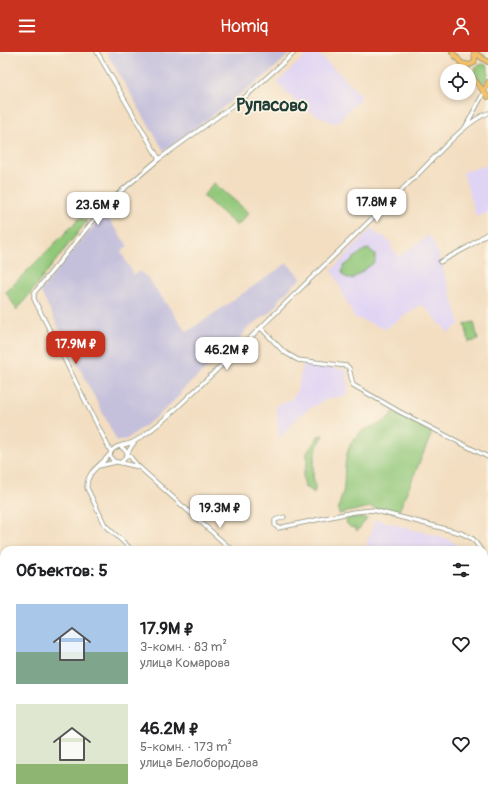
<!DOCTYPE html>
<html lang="ru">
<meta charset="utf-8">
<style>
:root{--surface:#fff;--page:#f2f2f2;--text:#202124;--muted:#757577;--accent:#c8321e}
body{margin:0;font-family:Pangolin,sans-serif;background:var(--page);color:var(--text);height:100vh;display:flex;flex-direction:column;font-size:15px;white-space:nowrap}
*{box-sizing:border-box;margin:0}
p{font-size:13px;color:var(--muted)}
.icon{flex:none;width:22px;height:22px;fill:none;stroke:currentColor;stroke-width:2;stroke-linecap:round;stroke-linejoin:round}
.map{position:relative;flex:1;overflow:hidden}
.panel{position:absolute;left:0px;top:494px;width:488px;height:256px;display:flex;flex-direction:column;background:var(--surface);border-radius:12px 12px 0 0;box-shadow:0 2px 6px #0003}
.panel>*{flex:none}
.controls{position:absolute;left:440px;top:12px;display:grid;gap:8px}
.controls a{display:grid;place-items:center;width:36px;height:36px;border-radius:50%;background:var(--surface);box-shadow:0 2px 6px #0003;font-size:20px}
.price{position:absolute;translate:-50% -34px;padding:0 9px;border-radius:8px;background:#fff;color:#222;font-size:13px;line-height:26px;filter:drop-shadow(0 1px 2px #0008)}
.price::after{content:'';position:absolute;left:50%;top:24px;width:12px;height:9px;margin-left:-6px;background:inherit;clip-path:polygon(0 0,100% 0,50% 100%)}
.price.selected{background:var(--accent);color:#fff}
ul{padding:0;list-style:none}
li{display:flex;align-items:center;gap:12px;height:100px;padding:0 16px}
li span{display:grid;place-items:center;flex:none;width:112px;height:80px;border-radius:0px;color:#555}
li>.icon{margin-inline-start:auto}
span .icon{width:48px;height:48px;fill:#fffc;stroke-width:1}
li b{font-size:17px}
h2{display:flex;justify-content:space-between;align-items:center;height:48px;padding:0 16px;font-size:17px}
header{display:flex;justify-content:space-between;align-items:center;height:52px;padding:0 16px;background:var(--accent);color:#fff;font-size:18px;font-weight:600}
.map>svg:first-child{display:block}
</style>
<header><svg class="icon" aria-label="menu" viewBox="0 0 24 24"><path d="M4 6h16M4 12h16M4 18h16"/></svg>Homiq<svg class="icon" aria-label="person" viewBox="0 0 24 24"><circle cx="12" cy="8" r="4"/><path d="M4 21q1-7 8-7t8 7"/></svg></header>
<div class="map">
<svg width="488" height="750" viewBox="0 0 488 750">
<rect width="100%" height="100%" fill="#fcf5e5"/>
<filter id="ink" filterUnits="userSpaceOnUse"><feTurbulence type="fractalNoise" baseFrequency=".025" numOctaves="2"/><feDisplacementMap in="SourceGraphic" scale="8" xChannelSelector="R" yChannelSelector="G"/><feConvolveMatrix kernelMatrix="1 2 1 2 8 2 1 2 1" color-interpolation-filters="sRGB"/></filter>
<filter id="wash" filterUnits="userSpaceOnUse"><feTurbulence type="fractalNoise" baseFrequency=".012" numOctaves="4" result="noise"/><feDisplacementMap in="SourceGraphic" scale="16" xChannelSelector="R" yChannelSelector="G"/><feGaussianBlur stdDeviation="0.9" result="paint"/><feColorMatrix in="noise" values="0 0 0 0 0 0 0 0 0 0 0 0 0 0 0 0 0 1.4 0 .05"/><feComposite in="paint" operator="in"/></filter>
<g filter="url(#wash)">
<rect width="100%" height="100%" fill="#f3dec1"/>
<path fill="#e0d4f4" d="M310,0H317L362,44L336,72L300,55L277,30Z
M488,113V161L476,165L463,120Z
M372,176L379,184L382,183L393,193L391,195L399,205L429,183L436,195L460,271L449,281L424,254L420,253L385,277L354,265L332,218Z
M303,311L346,318L349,343L327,347L309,357L299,364L282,385L279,384L276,354L292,347L297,339Z
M375,467L448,487L466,498H365Z
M484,594H488V639H484Z
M484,669H488V719H484Z"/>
<path fill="#c4c0db" d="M106,0H292L268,22L164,99Z
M104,161L128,194L121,200L134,223L139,219L147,225L187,280L287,211L301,226L279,247L277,253L270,260L244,279L245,281L241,285L231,292L232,294L180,340L181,342L160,362L127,387L117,389L40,239Z
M228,746H352L350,750H226Z"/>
<path fill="#92c87a" stroke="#588257" d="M483,12L488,14V23L482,34L473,20L477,14Z
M214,131L249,161L237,174L203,144Z
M80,166L87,169L17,258L6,240Z
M369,197L375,202V210L352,227L345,225L342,220L343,215L364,198Z
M474,270L478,288L469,290L465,272Z
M393,360L432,381L398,461L370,455L339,462C337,453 343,444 344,435C345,410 344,385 371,375C382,371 388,370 393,360Z
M323,383C316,393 313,410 313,422C313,429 317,434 314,441L308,436H305L303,423L307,413V401L318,384Z
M351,465L367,467L357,479L355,475L351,476L347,472L346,468Z
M105,746H148L156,750H102Z"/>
</g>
<g filter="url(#ink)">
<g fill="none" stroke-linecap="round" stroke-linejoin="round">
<g stroke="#898e7a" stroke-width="5">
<path id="minor" d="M97,0L159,107
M466,74L484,40
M440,210L468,195L488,181
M261,276L284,300L298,308L347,314L349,316L353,333L400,360L488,405
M121,395C126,397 133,410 139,415L232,498
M111,400L34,247V241L97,164L120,140L159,107L245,45L295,0
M110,402C102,413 86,419 87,436L105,473L132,498
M121,410C128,406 128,397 134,391
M99,414L116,410
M139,415L113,409L110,403C112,392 127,394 135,389C161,373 184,349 206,328C277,261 345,192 415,125C434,107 464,70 488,61
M284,465L275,468V473L278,476L354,460L373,458L461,481L473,487L481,498
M484,505L488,514
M0,669L4,671
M0,698L4,693
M166,746L174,750
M353,750L354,746"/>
</g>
<g stroke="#898e7a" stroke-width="6">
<path id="major" d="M452,0L468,19
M475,1L488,10
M461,11L469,13L474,11L475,6L474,0
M469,21L488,45
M484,40L488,30
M484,543L488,542
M484,560H488
M86,750L90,746"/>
</g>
<use href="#minor" stroke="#fff" stroke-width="3.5"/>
<use href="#major" stroke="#f4c16a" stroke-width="4.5"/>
</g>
</g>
<g text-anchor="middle" stroke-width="3.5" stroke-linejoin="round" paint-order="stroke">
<g font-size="18" font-weight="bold" fill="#1f3d34" stroke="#fcf5e5">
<text x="272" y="59">Рупасово</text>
</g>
</g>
</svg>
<div class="controls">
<a><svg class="icon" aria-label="locate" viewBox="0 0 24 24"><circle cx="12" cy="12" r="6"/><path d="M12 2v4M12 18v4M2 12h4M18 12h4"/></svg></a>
</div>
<b class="price" style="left:377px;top:171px">17.8M ₽</b>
<b class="price" style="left:98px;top:174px">23.6M ₽</b>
<b class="price selected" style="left:76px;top:313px">17.9M ₽</b>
<b class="price" style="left:227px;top:319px">46.2M ₽</b>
<b class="price" style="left:220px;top:477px">19.3M ₽</b>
<section class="panel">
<h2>Объектов: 5<svg class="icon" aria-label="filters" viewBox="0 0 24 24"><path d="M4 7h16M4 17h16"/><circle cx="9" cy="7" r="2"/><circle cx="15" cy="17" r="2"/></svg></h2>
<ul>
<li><span style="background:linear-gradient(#a9c7e8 60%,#7fa58c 0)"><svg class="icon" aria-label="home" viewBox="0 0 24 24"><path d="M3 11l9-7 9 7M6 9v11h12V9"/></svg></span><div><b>17.9M ₽</b><p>3-комн. · 83 m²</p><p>улица Комарова</p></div><svg class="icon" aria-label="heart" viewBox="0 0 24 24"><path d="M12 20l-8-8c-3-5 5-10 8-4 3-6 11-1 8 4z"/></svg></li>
<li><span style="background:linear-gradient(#dfe7d0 75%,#8fb573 0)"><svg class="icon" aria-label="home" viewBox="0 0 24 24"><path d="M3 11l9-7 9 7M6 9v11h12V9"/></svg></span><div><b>46.2M ₽</b><p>5-комн. · 173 m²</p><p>улица Белобородова</p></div><svg class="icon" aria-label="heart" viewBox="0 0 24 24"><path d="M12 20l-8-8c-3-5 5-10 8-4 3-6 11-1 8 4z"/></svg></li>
</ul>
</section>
</div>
